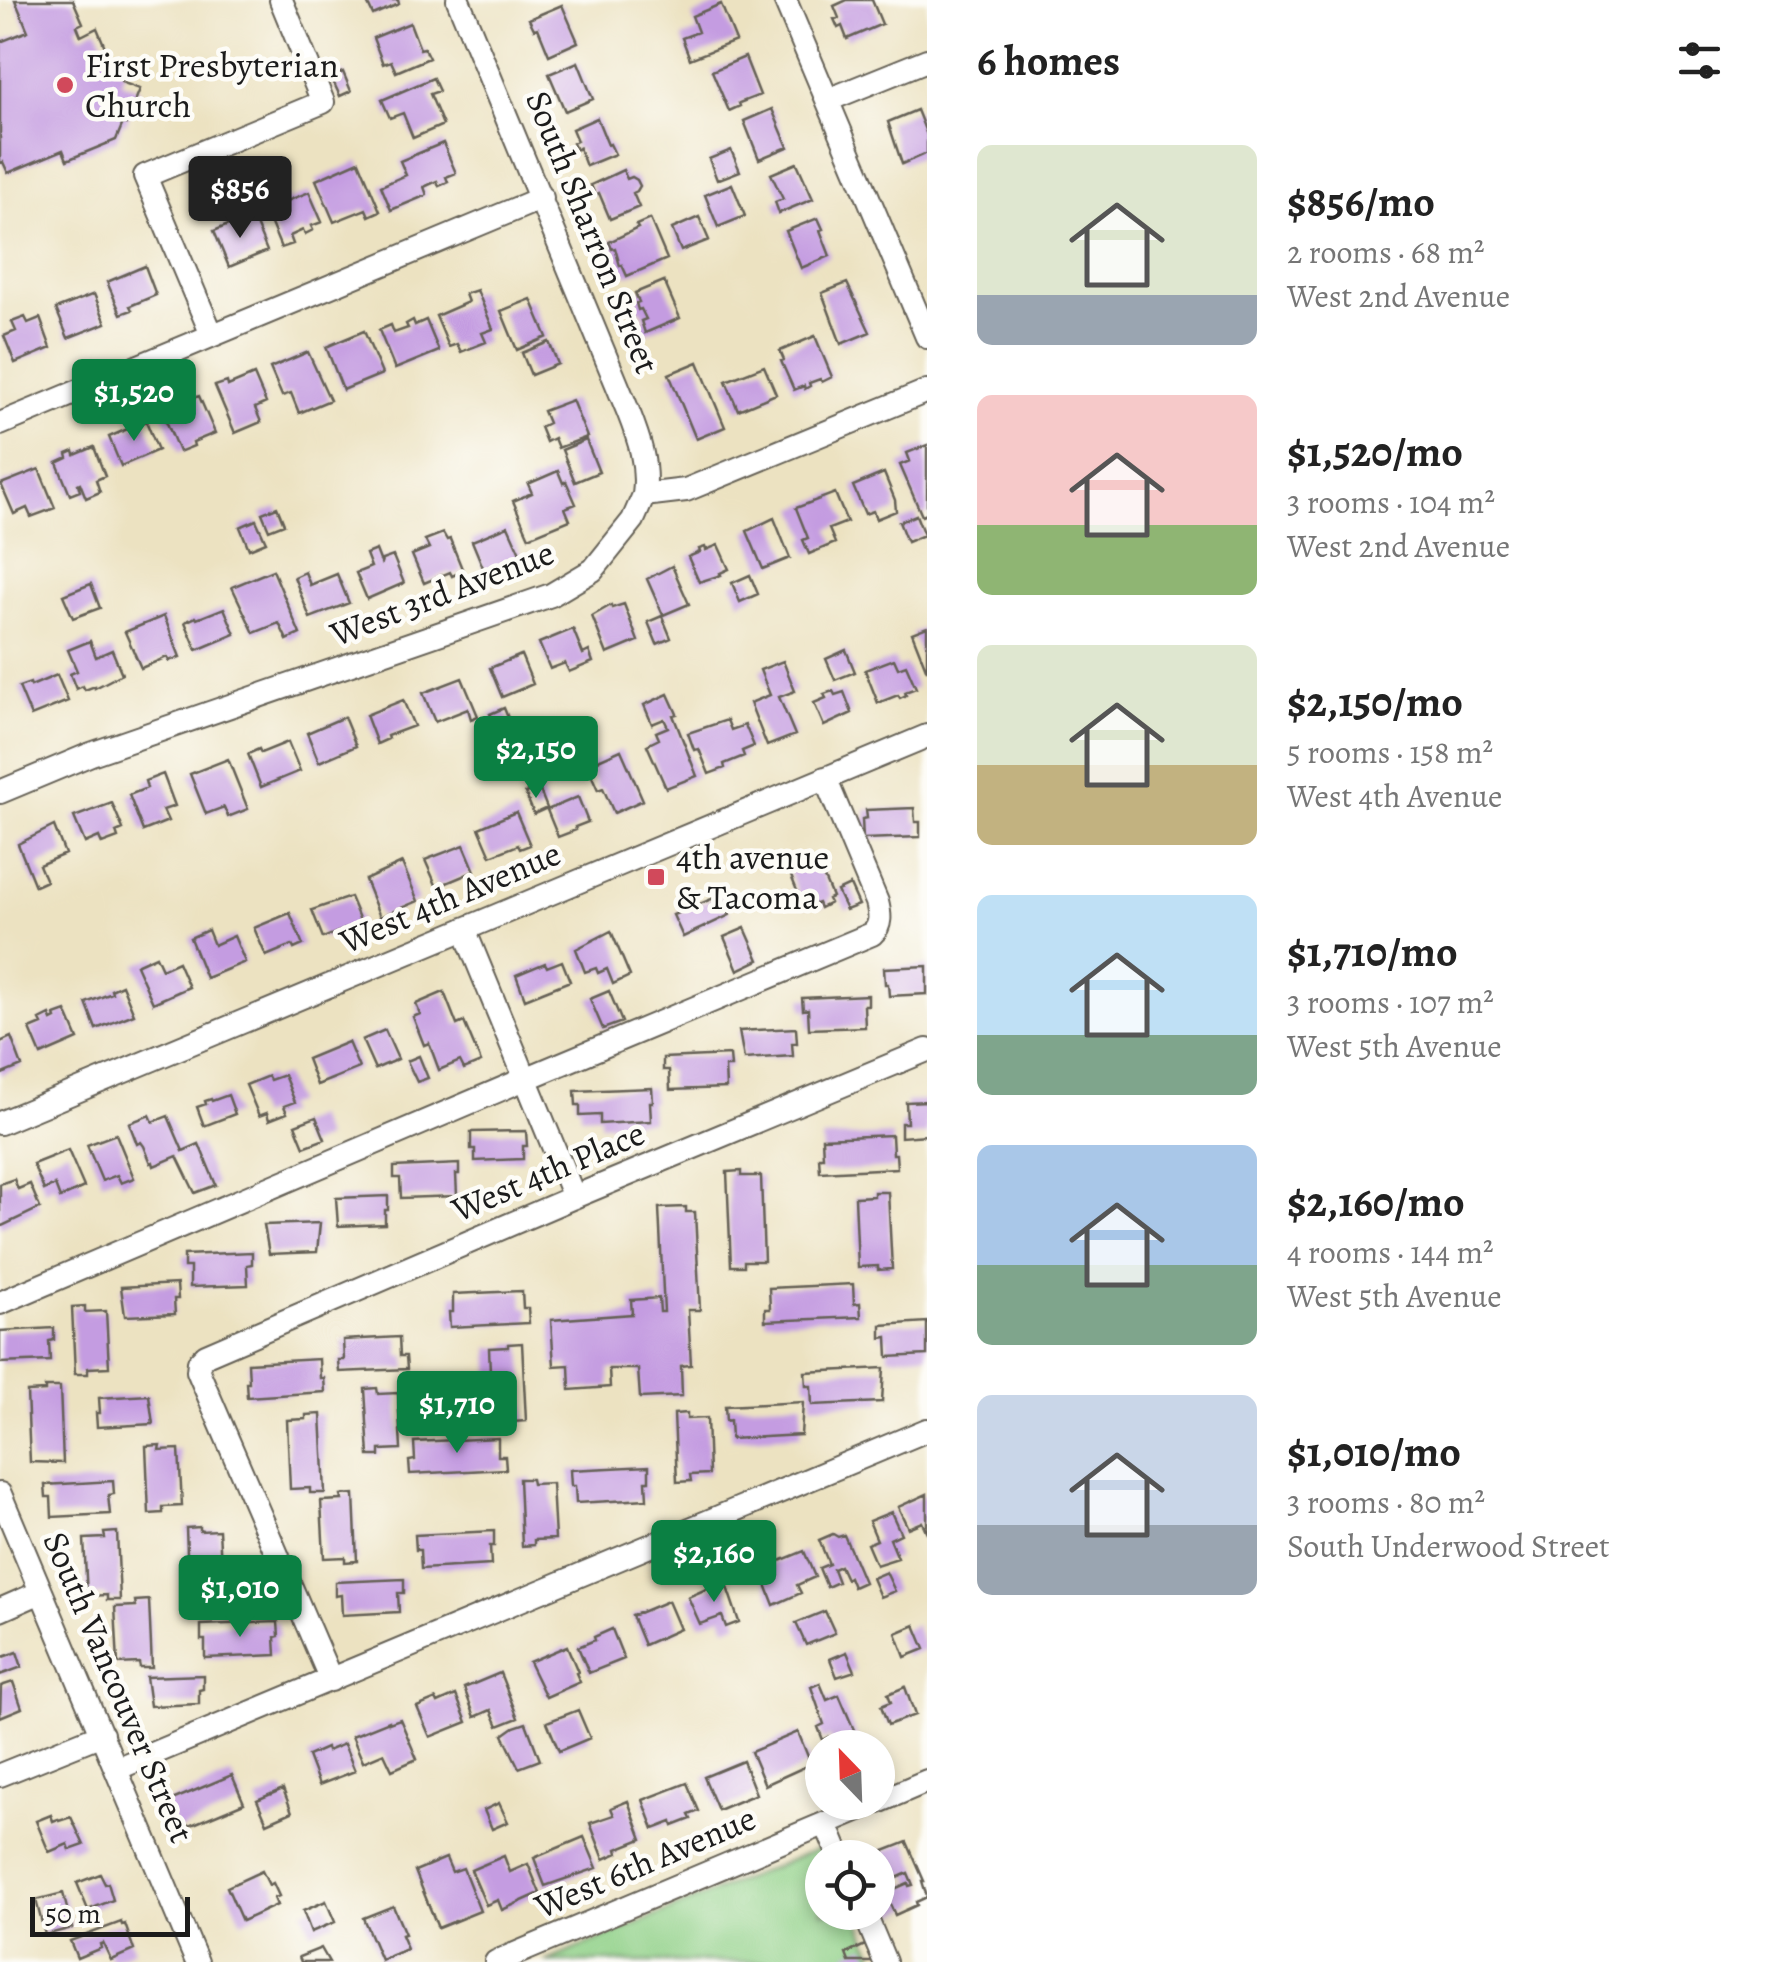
<!DOCTYPE html>
<meta charset="utf-8">
<style>
:root{--surface:#fff;--page:#f2f2f2;--text:#222;--muted:#767676;--accent:#0b8043}
body{margin:0;font-family:Alegreya,serif;background:var(--page);color:var(--text);height:100vh;display:flex;flex-direction:column;font-size:38px;white-space:nowrap}
*{box-sizing:border-box;margin:0}
p{font-size:32px;color:var(--muted)}
.icon{flex:none;width:55px;height:55px;fill:none;stroke:currentColor;stroke-width:2;stroke-linecap:round;stroke-linejoin:round}
.map{position:relative;flex:1;overflow:hidden}
.sheet{display:flex;flex-direction:column;background:var(--surface);width:850px}
.sheet>*{flex:none}
.needle{width:65px;rotate:337deg}
.controls{position:absolute;left:805px;top:1730px;display:grid;gap:20px}
.controls a{display:grid;place-items:center;width:90px;height:90px;border-radius:50%;background:var(--surface);box-shadow:0 5px 15px #0003;font-size:50px}
.scale{position:absolute;left:30px;bottom:25px;width:160px;box-sizing:border-box;padding-left:10px;border:5px solid #1c1c1c;border-top:0;font-size:28px;line-height:35px;white-space:nowrap;color:#1c1c1c;-webkit-text-stroke:8px #fdfcf7;paint-order:stroke}
.price{position:absolute;translate:-50% -85px;padding:0 22px;border-radius:10px;background:var(--accent);color:#fff;font-size:32px;line-height:65px;filter:drop-shadow(0 2px 5px #0008)}
.price::after{content:'';position:absolute;left:50%;top:60px;width:30px;height:22px;margin-left:-15px;background:inherit;clip-path:polygon(0 0,100% 0,50% 100%)}
.price.on{background:#222;color:#fff}
ul{padding:0;list-style:none}
li{display:flex;align-items:center;gap:30px;height:250px;padding:0 50px}
li span{display:grid;place-items:center;flex:none;width:280px;height:200px;border-radius:15px;color:#555}
li>.icon{margin-inline-start:auto}
span .icon{width:120px;height:120px;fill:#fffc;stroke-width:1}
li b{font-size:42px}
h2{display:flex;justify-content:space-between;align-items:center;height:120px;padding:0 50px;font-size:42px}
main{display:flex;flex:1;min-height:0}
.map>svg:first-child{display:block}
</style>
<main>
<div class="map">
<svg width="927" height="1962" viewBox="0 0 927 1962">
<rect width="100%" height="100%" fill="#fdfcf7"/>
<filter id="ink" filterUnits="userSpaceOnUse"><feTurbulence type="fractalNoise" baseFrequency=".01" numOctaves="2"/><feDisplacementMap in="SourceGraphic" scale="20" xChannelSelector="R" yChannelSelector="G"/><feConvolveMatrix kernelMatrix="1 2 1 2 8 2 1 2 1" color-interpolation-filters="sRGB"/></filter>
<filter id="wash" filterUnits="userSpaceOnUse"><feTurbulence type="fractalNoise" baseFrequency=".0048" numOctaves="4" result="noise"/><feDisplacementMap in="SourceGraphic" scale="40" xChannelSelector="R" yChannelSelector="G"/><feGaussianBlur stdDeviation="2.25" result="paint"/><feColorMatrix in="noise" values="0 0 0 0 0 0 0 0 0 0 0 0 0 0 0 0 0 1.4 0 .05"/><feComposite in="paint" operator="in"/></filter>
<g filter="url(#wash)">
<rect width="100%" height="100%" fill="#ece2c1"/>
<path fill="#8fd087" stroke="#567652" stroke-width="2.5" d="M826,1845L832,1857L822,1858V1912L856,1913L877,1962H545Z"/>
<g id="blocks">
<path fill="#c49ce1" d="M15,0H73L83,23L77,26L81,36L97,28L113,66L125,70L121,82L140,89L126,124L123,123L116,140L67,160L63,150L8,173L3,162L0,163V42L28,31Z
M366,0H398L399,4L373,15Z
M847,0H872L882,24L847,39L842,26L838,28L834,19L839,18L834,6Z
M721,4L736,41L690,59L682,38L698,32L692,16Z
M562,5L578,42L549,55L538,28L534,29L529,19Z
M410,23L420,49L424,48L429,58L396,72L391,61L383,64L373,38Z
M745,57L760,95L739,103L740,106L729,111L712,71Z
M578,62L593,99L565,111L549,74Z
M343,72L351,91L340,96L331,77Z
M433,78L439,91L430,94L443,125L413,138L403,113L390,118L382,100Z
M772,109L788,147L759,159L744,121Z
M917,110L927,135V153L902,164L888,122Z
M597,118L608,145L610,144L615,154L586,166L579,148L576,150L573,143L577,141L572,129Z
M443,143L456,173L446,177L448,182L439,186L437,181L424,187L427,195L391,210L381,186L406,175L400,161Z
M731,150L740,171L717,180L709,159Z
M359,161L380,211L369,216L366,209L334,222L316,180Z
M797,163L813,199L779,213L775,202L783,199L771,174Z
M623,170L627,179L632,177L637,180L640,186L637,191L633,193L639,207L610,219L599,193L595,195L591,185Z
M732,184L745,216L718,227L705,195Z
M283,191L287,201L309,192L322,222L311,226L313,230L305,234L303,230L290,236L293,244L281,248L261,200Z
M252,215L267,251L229,267L214,231Z
M699,217L709,240L681,251L672,229Z
M818,218L823,229L820,230L830,256L801,268L786,231Z
M650,219L667,259L627,276L622,265L620,266L615,248L612,249L609,242L638,228L636,225Z
M145,266L156,295L130,306L132,310L121,314L107,282Z
M664,281L680,318L645,333L641,321L646,319L641,309L638,310L636,303L639,302L635,293Z
M847,283L870,332L841,344L822,293Z
M477,290L493,329L482,333L486,342L461,352L457,344L449,347L436,316L468,302L465,294Z
M94,294L106,323L68,338L56,309Z
M531,299L547,337L517,350L501,311Z
M25,317L28,323L40,318L51,348L15,363L4,336L16,331L12,322Z
M413,320L415,325L426,320L439,351L395,369L379,330L391,325L394,333L408,328L406,324Z
M364,331L382,374L343,390L326,347Z
M815,336L832,377L822,382L820,379L809,383L810,386L805,389L804,386L794,390L781,361L784,360L780,351Z
M549,342L558,364L531,375L522,353Z
M308,352L330,400L299,413L291,393L282,396L270,368Z
M698,362L725,427L696,439L669,374Z
M764,366L776,394L738,410L726,381Z
M254,375L266,403L255,408L261,422L235,433L215,386L227,382L228,386Z
M199,396L215,433L193,442L194,446L179,452L162,411L170,407L168,402L176,399L178,404Z
M572,400L587,437L558,448L554,438L546,442L540,427L548,423L543,411Z
M146,421L158,450L121,466L109,437Z
M586,440L599,472L575,482L562,450Z
M927,445V514L922,516L900,465L910,461L907,453Z
M94,447L105,476L96,480L100,492L86,498L80,483L78,484L80,491L70,495L57,463L68,458L67,454L74,451L75,455Z
M39,469L55,508L31,517L27,508L14,514L1,484Z
M558,471L563,483L566,481L576,504L565,508L570,520L529,537L513,501L532,493L528,484Z
M884,473L895,500L896,511L876,519L873,511L865,514L853,486Z
M835,493L847,522L829,529L835,543L809,554L803,540L808,538L796,508Z
M277,507L284,524L269,530L262,513Z
M916,515L924,535L907,542L899,522Z
M774,518L790,558L763,569L747,531Z
M256,520L266,542L249,549L240,527Z
M508,526L521,555L484,570L472,541Z
M443,533L447,540L450,539L463,571L452,576L450,572L424,583L412,555L429,548L425,540Z
M718,545L729,569L720,573L721,575L699,582L688,557L700,552L699,549L705,547L706,550Z
M376,550L381,563L382,560L393,556L404,583L367,599L356,573L371,567L366,554Z
M672,566L689,604L663,615L647,579Z
M273,570L300,634L287,640L279,623L254,633L232,587Z
M305,572L310,585L337,574L349,603L310,618L294,577Z
M750,575L758,594L740,602L732,583Z
M91,584L100,608L73,618L63,595Z
M624,604L638,641L607,654L592,616L611,605L612,608Z
M224,608L235,634L197,650L185,622L196,617L197,619Z
M164,616L180,657L169,661L167,657L141,668L125,632Z
M662,616L671,638L657,644L648,622Z
M927,627V671L912,633Z
M573,629L583,654L589,651L593,662L569,672L565,663L550,669L539,643Z
M90,641L96,657L112,650L122,674L95,688V686L85,690L83,686L76,689L70,674L77,671L68,650Z
M846,650L855,672L835,680L826,659Z
M521,655L533,684L502,697L490,668Z
M894,659L898,668L906,665L916,688L905,692L906,695L900,698L898,695L878,703L865,670Z
M783,661L795,691L779,697L795,735L767,746L750,703L770,695L760,670Z
M57,675L68,701L31,716L19,687L30,683L31,686Z
M462,678L478,716L471,719L468,709L435,722L423,693Z
M833,691L835,695L844,692L852,713L824,726L814,703L826,698L824,694Z
M668,694L677,714L673,715L697,776L666,788L647,745L659,739L656,732L668,727L664,719L652,724L644,705Z
M403,700L414,726L387,736L388,739L377,744L366,715Z
M504,708L515,735L502,741L490,714Z
M344,717L356,746L319,762L307,733Z
M727,720L731,730L745,725L754,746L742,751L744,756L724,764L725,768L709,774L699,749L694,750L688,733Z
M288,742L300,771L261,787L248,754L259,749L261,753Z
M621,750L643,800L614,813L603,788L598,790L587,765Z
M228,759L248,809L228,817L224,807L206,814L190,774Z
M163,774L175,806L163,810L168,821L143,831L129,795L147,788L145,781Z
M539,788L547,808L534,814L525,793Z
M578,797L588,822L575,827L576,830L558,837L547,810Z
M112,803L123,829L116,832L118,838L102,844L99,837L85,843L74,817Z
M914,808L915,822H920V837L863,839L862,819L867,818L866,810Z
M516,812L530,845L520,849L518,845L491,856L479,828Z
M54,826L65,854L39,865L46,881L35,886L18,844Z
M464,845L475,871L437,887L425,860Z
M816,859L832,897L828,899L830,903L820,908L818,903L804,908L789,871Z
M402,863L418,901L380,917L365,880Z
M850,885L859,905L846,910L837,891Z
M721,895L730,915L683,937L673,915Z
M350,897L361,923L323,938L312,910Z
M290,913L303,945L294,949L292,945L266,956L254,928Z
M745,928L759,960L738,970L724,937Z
M208,930L214,945L234,936L245,962L206,978L190,938Z
M611,931L630,976L613,984L607,969L598,973L596,968L585,972L576,949Z
M156,956L162,969L178,962L189,987L153,1003L136,965Z
M562,961L570,981L525,999L516,975L545,963L547,967Z
M927,966V994L889,996L888,984H885L884,968Z
M122,985L134,1014L96,1029L86,1003L112,993L111,990Z
M609,991L622,1022L603,1029L590,999Z
M444,992L457,1025L464,1022L481,1062L464,1069L460,1061L439,1070L429,1043L424,1045L413,1017L420,1014L416,1004Z
M868,995V1005H864L865,1027L809,1029L808,1009L803,1010L802,998Z
M66,1011L78,1039L41,1055L30,1029L42,1024L40,1020L50,1015L52,1020L56,1018L55,1015Z
M796,1028L797,1043H792L793,1056L744,1059L739,1031Z
M385,1030L398,1059L375,1069L362,1040Z
M11,1037L22,1066L0,1075V1042Z
M348,1042L359,1068L317,1085L307,1059Z
M730,1055L731,1067H725L726,1088L670,1090L669,1070H663V1058Z
M419,1056L428,1078L417,1082L407,1061Z
M284,1075L295,1102L284,1106L287,1113L269,1120L267,1113L259,1116L246,1085L268,1076L270,1080Z
M652,1088L653,1102H650L651,1121L600,1124V1115L580,1116V1105H576L575,1091Z
M228,1095L235,1114L204,1126L197,1107L206,1104L205,1101L211,1099L212,1101Z
M927,1101V1135L901,1137V1123H907L906,1102Z
M150,1115L153,1122L168,1116L183,1151L199,1144L216,1185L195,1193L177,1156L154,1166L153,1162L151,1163L144,1146L141,1142L137,1144L129,1123Z
M316,1117L325,1139L304,1147L295,1125Z
M526,1131L527,1146H523V1159L475,1161V1149H471V1132Z
M116,1134L134,1178L121,1183L117,1175L102,1181L87,1145Z
M892,1135L893,1154H896L897,1168L820,1172L819,1157H823L822,1138Z
M68,1150L84,1187L60,1198L55,1185L44,1190L33,1164Z
M459,1164V1174H456L457,1196L401,1198L400,1178H394V1167Z
M741,1171V1176H761L764,1261H744V1266H731L727,1172Z
M14,1179L18,1189L30,1184L40,1208L0,1227V1184Z
M874,1192H888L892,1269L878,1270V1266L858,1267L855,1197L874,1196Z
M388,1196V1210H385V1224L338,1226L336,1198Z
M686,1207V1212H695L700,1310H688L691,1365L681,1366L682,1396L640,1398L638,1369H609L610,1387L570,1390L569,1365L554,1366L551,1320L632,1314L631,1300L659,1298L660,1312H664L659,1208Z
M320,1223L317,1252L269,1254L264,1225Z
M252,1252V1264L247,1265L248,1285L190,1287V1267H184V1255Z
M177,1284L178,1299H174L175,1314L125,1316L121,1287Z
M853,1284L854,1304L860,1303L861,1317L765,1321V1309H770L769,1288Z
M522,1291L523,1308H528L529,1323L450,1327L449,1312H453V1294Z
M85,1306V1312L106,1311L109,1367L88,1368V1374H75L72,1307Z
M927,1322V1355L888,1357L887,1337L881,1338V1325Z
M54,1328V1340L49,1341L50,1361L0,1363V1331Z
M399,1337L400,1356H406L407,1369L339,1372L338,1360H344L343,1340Z
M522,1343L526,1421L512,1422L511,1418L492,1419L489,1348L508,1347V1344Z
M319,1359L320,1378H324L325,1392L247,1397L246,1382H249L248,1363Z
M884,1368L882,1402L812,1405L811,1386H806L805,1372Z
M45,1387H60L63,1463L30,1462L27,1392L45,1391Z
M377,1388L378,1394L398,1393L401,1449L380,1450V1456H369L365,1389Z
M149,1395L153,1424L97,1427L96,1413H100L99,1398Z
M803,1402L801,1435L731,1439L730,1420L726,1421L725,1406Z
M687,1413V1419L707,1418L709,1474L690,1475L691,1481L677,1482L674,1414Z
M321,1414L325,1493H310V1488L290,1489L287,1420L306,1419V1415Z
M498,1438V1456H505L506,1469L410,1474L409,1461L415,1460L414,1442Z
M160,1445L159,1450L179,1449L182,1506L163,1507V1513L149,1514L146,1446Z
M649,1466V1481H646L647,1499L576,1503L575,1486H571L570,1470Z
M519,1479H531L532,1484L552,1483L555,1539L534,1540V1545L522,1546Z
M113,1481L114,1494L108,1495L110,1514L52,1517L51,1497H46L45,1485Z
M354,1494L357,1561L345,1562V1557L324,1558L321,1501L342,1500L341,1495Z
M927,1494V1533L922,1522L908,1528L898,1507Z
M891,1512L901,1534L890,1539L898,1558L876,1565L867,1544L877,1540L869,1521Z
M200,1527V1531L219,1530L223,1600L189,1604L186,1528Z
M494,1531V1546H490L491,1565L421,1569L420,1550H416L415,1535Z
M117,1532L120,1600H107V1595L87,1596L84,1539L105,1538L104,1533Z
M833,1534L838,1537L844,1535L864,1582L853,1587L849,1577L846,1579L840,1566L833,1569L838,1582L827,1587L819,1568L829,1564L819,1540Z
M804,1551L815,1577L797,1585L801,1593L774,1605L760,1569Z
M886,1572L895,1591L880,1597L872,1578Z
M404,1579V1593H398L399,1612L342,1615L341,1595L335,1596V1582Z
M725,1581L739,1622L726,1627L722,1616L700,1624L688,1597Z
M149,1600L152,1668H140L139,1663L118,1664L115,1607L136,1606L135,1601Z
M668,1601L680,1629L644,1645L632,1616Z
M825,1611L835,1633L806,1645L796,1623Z
M278,1622L279,1636L275,1637L276,1655L205,1658V1640H201V1625Z
M915,1625L925,1649L905,1657L896,1633Z
M612,1629L624,1659L589,1673L578,1647L595,1640L594,1637Z
M567,1646L578,1672L576,1673L580,1682L546,1697L529,1662Z
M17,1652L22,1667L0,1675V1658Z
M847,1652L855,1671L837,1677L830,1659Z
M500,1673L518,1718L498,1726L491,1710L475,1717L464,1688Z
M203,1675V1689L199,1690V1704L150,1706L146,1677Z
M13,1682L22,1708L0,1717L1,1686Z
M820,1683L827,1700L839,1695L860,1744L852,1748H834L829,1737L823,1740L818,1727L824,1724L811,1687Z
M905,1687L915,1715L888,1725L881,1706L891,1702L888,1694Z
M456,1695L467,1722L430,1737L417,1707L436,1699L438,1703Z
M578,1710L590,1738L559,1751L547,1722Z
M400,1719L417,1759L392,1770L384,1753L363,1762L352,1736L389,1721V1723Z
M526,1723L540,1760L519,1768L503,1735L514,1727Z
M798,1732L811,1764L765,1785L751,1752Z
M344,1744L355,1771L319,1785L308,1756L326,1748L327,1751Z
M743,1761L756,1794L718,1810L704,1777Z
M232,1775L244,1803L177,1831L165,1803Z
M687,1783L699,1811L689,1815L691,1819L673,1826L672,1822L654,1829L643,1800Z
M283,1789L292,1812L267,1823L257,1800Z
M628,1801L642,1839L617,1849L618,1853L604,1859L590,1823L614,1815L611,1808Z
M499,1803L508,1822L492,1829L484,1810Z
M51,1815L53,1821L58,1819L59,1821L71,1817L84,1845L70,1850L68,1844L49,1852L36,1821Z
M584,1837L597,1868L545,1886L534,1858Z
M907,1842L924,1881H922L927,1897L916,1902L917,1905L895,1915L885,1893L908,1883L909,1886L913,1885L908,1873L883,1884L878,1871V1858L869,1857Z
M504,1856L510,1872L528,1864L540,1893L502,1910L498,1900L486,1905L471,1870Z
M446,1858L452,1872L463,1868L480,1911L438,1928L415,1871Z
M262,1871L269,1885L273,1883L279,1896L274,1898L277,1905L242,1921L227,1887Z
M100,1874L105,1884L108,1883L113,1900L88,1910L77,1883Z
M63,1893L72,1928L45,1935L36,1900Z
M326,1901L335,1922L311,1932L303,1911Z
M393,1906L405,1934L401,1935L407,1949L381,1960L363,1918Z
M121,1922L122,1925L125,1924L134,1950L111,1960L103,1943L100,1944L101,1948L77,1958L70,1941Z
M865,1945L873,1962H849L846,1954Z
M321,1948L329,1962H301L299,1957Z"/>
</g>
</g>
<g filter="url(#ink)">
<use href="#blocks" fill-opacity="0" stroke="#656156" stroke-width="2.5"/>
<g fill="none" stroke-linecap="round" stroke-linejoin="round">
<g stroke="#656156" stroke-width="26">
<path id="minor" d="M458,0L628,411C639,439 648,464 644,495
M785,0L927,337
M828,100L927,60
M212,335L145,176L323,102L281,0
M0,424L542,198
M0,792L91,754L551,595L593,570L633,520L644,495L686,490L927,391
M464,929L574,1197
M0,1123L927,736
M0,1303L525,1079L872,934C882,925 880,914 877,902L825,778
M0,1494L197,1962
M0,1610L41,1592
M331,1680L198,1371L199,1362L206,1355L574,1197L927,1050
M116,1769L927,1430
M0,1775L102,1734
M878,1802L927,1781
M826,1824L840,1858
M864,1912L885,1962
M496,1962L876,1802"/>
</g>
<use href="#minor" stroke="#fff" stroke-width="22"/>
</g>
</g>
<g fill="#d1495b" stroke="#fdfcf7" stroke-width="4">
<circle cx="65" cy="85" r="10"/>
<rect x="646" y="867" width="20" height="20" rx="5"/>
</g>
<g text-anchor="middle" stroke-width="9" stroke-linejoin="round" paint-order="stroke">
<g font-size="35" fill="#1c1c1c" stroke="#fdfcf7" text-anchor="start">
<text x="85" y="77">First Presbyterian<tspan x="85" dy="40">Church</tspan></text>
<text x="676" y="869">4th avenue<tspan x="676" dy="40">&amp; Tacoma</tspan></text>
</g>
<g font-size="35" fill="#1c1c1c" stroke="#fdfcf7">
<text transform="translate(593 232) rotate(68)" y="12">South Sharron Street</text>
<text transform="translate(442 593) rotate(-21)" y="12">West 3rd Avenue</text>
<text transform="translate(450 897) rotate(-23)" y="12">West 4th Avenue</text>
<text transform="translate(548 1171) rotate(-23)" y="12">West 4th Place</text>
<text transform="translate(119 1687) rotate(67)" y="12">South Vancouver Street</text>
<text transform="translate(645 1862) rotate(-23)" y="12">West 6th Avenue</text>
</g>
</g>
</svg>
<div class="controls">
<a><svg class="needle" viewBox="-14 -14 28 28"><path d="M0-13l5 13h-10z" fill="#e53935"/><path d="M0 13l5-13h-10z" fill="#767676"/></svg></a>
<a><svg class="icon" aria-label="locate" viewBox="0 0 24 24"><circle cx="12" cy="12" r="6"/><path d="M12 2v4M12 18v4M2 12h4M18 12h4"/></svg></a>
</div>
<div class="scale">50 m</div>
<b class="price on" style="left:240px;top:241px">$856</b>
<b class="price" style="left:134px;top:444px">$1,520</b>
<b class="price" style="left:536px;top:801px">$2,150</b>
<b class="price" style="left:457px;top:1456px">$1,710</b>
<b class="price" style="left:714px;top:1605px">$2,160</b>
<b class="price" style="left:240px;top:1640px">$1,010</b>
</div>
<section class="sheet">
<h2>6 homes<svg class="icon" aria-label="filters" viewBox="0 0 24 24"><path d="M4 7h16M4 17h16"/><circle cx="9" cy="7" r="2"/><circle cx="15" cy="17" r="2"/></svg></h2>
<ul>
<li><span style="background:linear-gradient(#dfe7d0 75%,#9aa5b1 0)"><svg class="icon" aria-label="home" viewBox="0 0 24 24"><path d="M3 11l9-7 9 7M6 9v11h12V9"/></svg></span><div><b>$856/mo</b><p>2 rooms · 68 m²</p><p>West 2nd Avenue</p></div></li>
<li><span style="background:linear-gradient(#f6c9c9 65%,#8fb573 0)"><svg class="icon" aria-label="home" viewBox="0 0 24 24"><path d="M3 11l9-7 9 7M6 9v11h12V9"/></svg></span><div><b>$1,520/mo</b><p>3 rooms · 104 m²</p><p>West 2nd Avenue</p></div></li>
<li><span style="background:linear-gradient(#dfe7d0 60%,#c2b280 0)"><svg class="icon" aria-label="home" viewBox="0 0 24 24"><path d="M3 11l9-7 9 7M6 9v11h12V9"/></svg></span><div><b>$2,150/mo</b><p>5 rooms · 158 m²</p><p>West 4th Avenue</p></div></li>
<li><span style="background:linear-gradient(#bfe0f5 70%,#7fa58c 0)"><svg class="icon" aria-label="home" viewBox="0 0 24 24"><path d="M3 11l9-7 9 7M6 9v11h12V9"/></svg></span><div><b>$1,710/mo</b><p>3 rooms · 107 m²</p><p>West 5th Avenue</p></div></li>
<li><span style="background:linear-gradient(#a9c7e8 60%,#7fa58c 0)"><svg class="icon" aria-label="home" viewBox="0 0 24 24"><path d="M3 11l9-7 9 7M6 9v11h12V9"/></svg></span><div><b>$2,160/mo</b><p>4 rooms · 144 m²</p><p>West 5th Avenue</p></div></li>
<li><span style="background:linear-gradient(#c9d6e8 65%,#9aa5b1 0)"><svg class="icon" aria-label="home" viewBox="0 0 24 24"><path d="M3 11l9-7 9 7M6 9v11h12V9"/></svg></span><div><b>$1,010/mo</b><p>3 rooms · 80 m²</p><p>South Underwood Street</p></div></li>
</ul>
</section>
</main>
